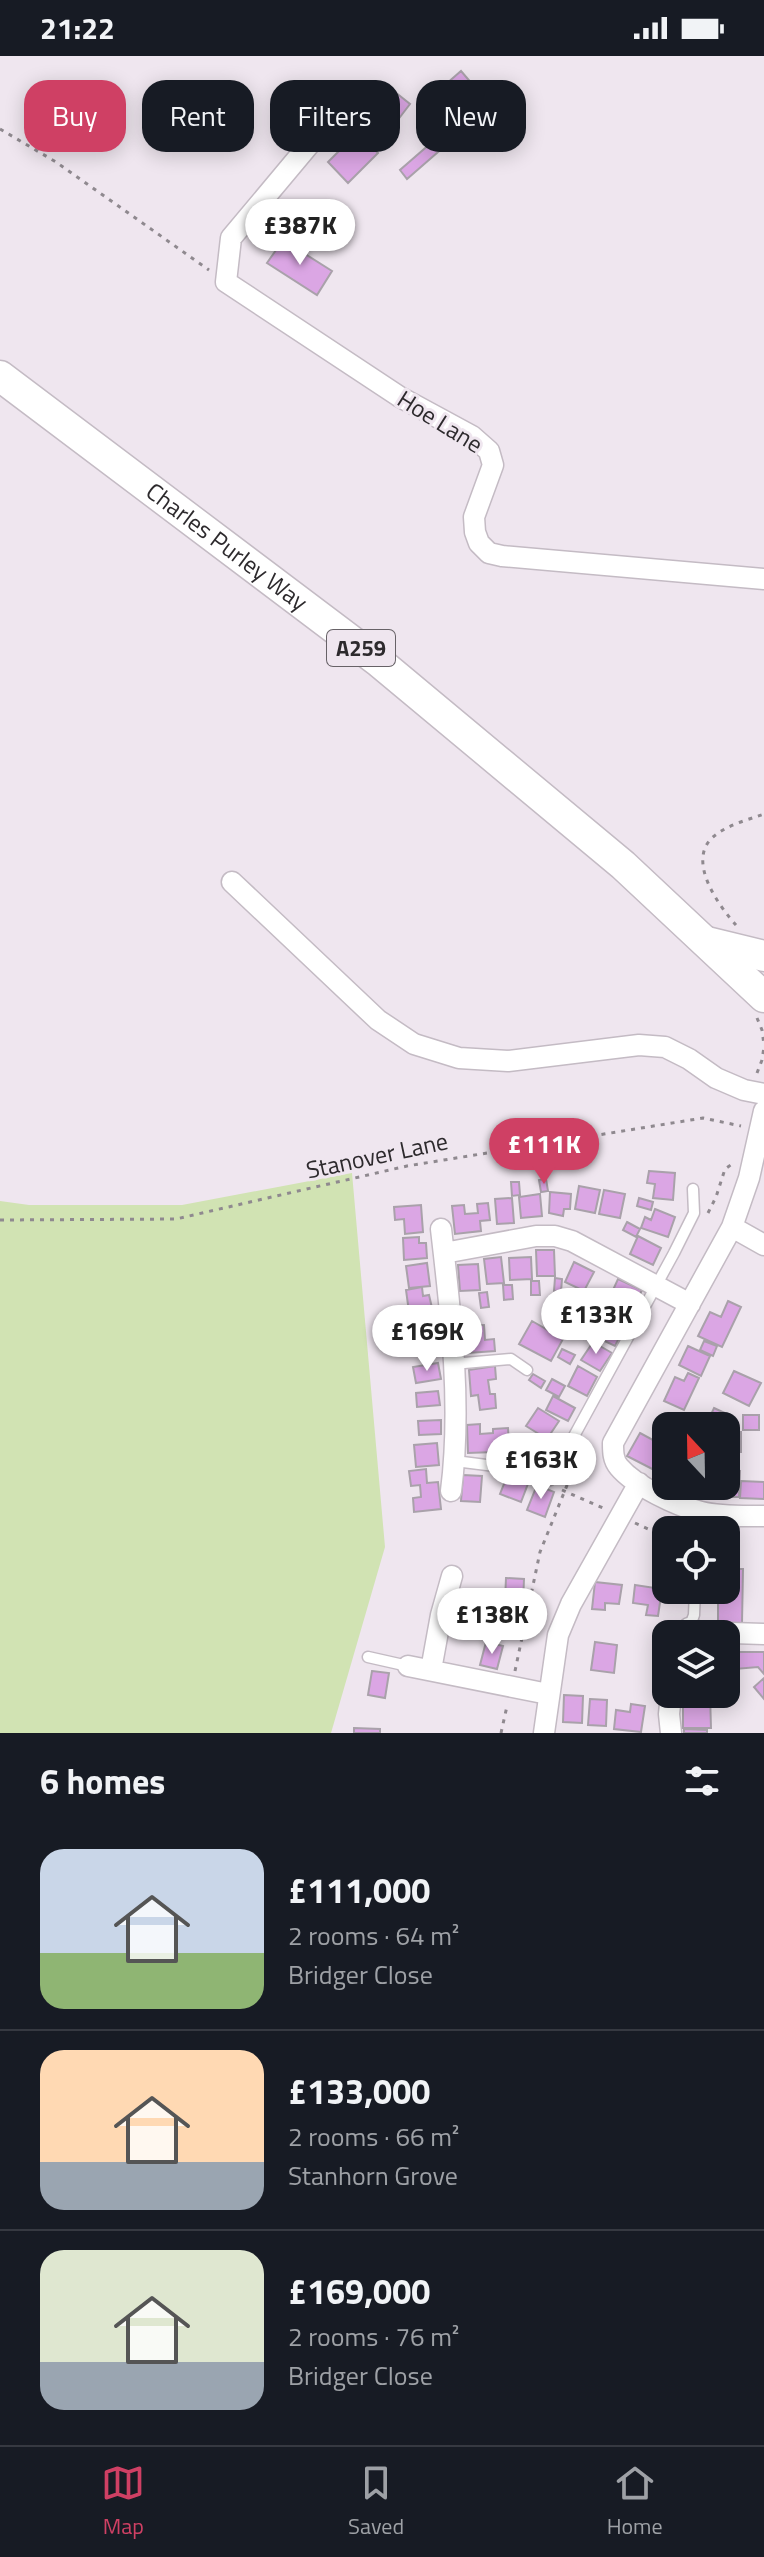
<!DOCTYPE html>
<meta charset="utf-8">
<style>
:root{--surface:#171b24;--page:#20242c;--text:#f1f3f6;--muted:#9ea1a6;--line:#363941;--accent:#cf4064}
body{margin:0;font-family:"Titillium Web",sans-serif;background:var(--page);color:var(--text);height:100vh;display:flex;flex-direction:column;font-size:30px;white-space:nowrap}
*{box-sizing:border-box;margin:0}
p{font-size:26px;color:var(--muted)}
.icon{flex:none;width:44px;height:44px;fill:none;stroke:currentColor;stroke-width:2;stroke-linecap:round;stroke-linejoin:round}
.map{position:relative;height:1677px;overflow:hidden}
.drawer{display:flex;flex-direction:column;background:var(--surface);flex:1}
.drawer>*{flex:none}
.banner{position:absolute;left:24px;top:24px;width:716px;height:72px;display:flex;gap:16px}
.needle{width:52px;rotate:338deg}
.controls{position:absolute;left:652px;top:1356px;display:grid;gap:16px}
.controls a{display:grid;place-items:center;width:88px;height:88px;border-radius:16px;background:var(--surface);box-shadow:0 4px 20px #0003;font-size:40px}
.price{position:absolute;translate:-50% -68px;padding:0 18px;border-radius:28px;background:#fff;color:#222;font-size:26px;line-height:52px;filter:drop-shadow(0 2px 4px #0008)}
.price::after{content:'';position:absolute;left:50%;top:48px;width:24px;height:18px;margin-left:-12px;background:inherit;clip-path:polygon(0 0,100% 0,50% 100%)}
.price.on{background:var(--accent);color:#fff}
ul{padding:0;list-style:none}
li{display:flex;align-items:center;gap:24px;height:200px;padding:0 40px}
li+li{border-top:2px solid var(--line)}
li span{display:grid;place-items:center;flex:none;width:224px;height:160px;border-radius:24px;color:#555}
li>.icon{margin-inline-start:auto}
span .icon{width:96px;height:96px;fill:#fffc;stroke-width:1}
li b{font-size:34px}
h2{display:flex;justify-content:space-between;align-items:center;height:96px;padding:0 40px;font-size:34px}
.chip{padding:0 28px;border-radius:24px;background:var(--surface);box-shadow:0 4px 20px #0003;font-size:28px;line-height:72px}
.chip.on{background:var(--accent);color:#fff}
.status{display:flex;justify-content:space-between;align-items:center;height:56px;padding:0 40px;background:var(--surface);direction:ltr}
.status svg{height:22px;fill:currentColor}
.tab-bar{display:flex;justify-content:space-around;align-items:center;height:112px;border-top:2px solid var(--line);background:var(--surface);font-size:22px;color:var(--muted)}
.tab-bar a{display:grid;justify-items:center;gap:4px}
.tab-bar .on{color:var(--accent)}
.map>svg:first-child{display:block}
</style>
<div class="status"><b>21:22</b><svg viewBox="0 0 49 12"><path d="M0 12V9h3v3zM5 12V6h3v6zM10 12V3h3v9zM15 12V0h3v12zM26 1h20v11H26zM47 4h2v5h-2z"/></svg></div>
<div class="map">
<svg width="764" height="1677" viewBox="0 0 764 1677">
<rect width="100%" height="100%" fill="#efe6ef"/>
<path fill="#d1e3b3" d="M352,1117L385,1491L331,1677H0V1145L29,1149H182Z"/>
<path fill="#dba6e4" stroke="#a9a1aa" stroke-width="2" d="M461,15L491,50L407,123L400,114L469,54L446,28Z
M395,36L410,48L384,82L368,71Z
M358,76L378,97L348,127L328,106Z
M283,184L332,215L317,239L267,207Z
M649,1115L675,1117L673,1144L653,1142L655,1128L647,1127Z
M546,1123L548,1135L541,1136L539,1124Z
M511,1126H519L520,1139L512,1140Z
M579,1130L600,1134L595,1157L575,1153Z
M604,1134L625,1138L620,1162L599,1158Z
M550,1136L571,1138L570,1153H564L563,1160L549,1157Z
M540,1138L542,1160L521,1162L519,1141Z
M512,1142L514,1167L497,1168L495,1143Z
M639,1142L653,1146L651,1154L637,1150Z
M488,1147L490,1164L480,1165L481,1175L455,1178L452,1150L464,1149L465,1158L478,1157L477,1148Z
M421,1149L423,1176L405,1178L404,1163L395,1164L394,1151Z
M655,1153L675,1161L668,1181L641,1172L645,1161L651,1164Z
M627,1166L640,1173L636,1181L623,1174Z
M638,1180L661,1192L653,1209L630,1198Z
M419,1181V1187H426L427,1202L404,1204L403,1182Z
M536,1194H554L555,1220H537Z
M501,1201L504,1227L487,1228L484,1203Z
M531,1201L532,1223L510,1224L509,1202Z
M574,1206L594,1216L584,1235L565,1226Z
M427,1207L430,1230L409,1232L406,1210Z
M478,1208L480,1234L460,1235L458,1209Z
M555,1222L562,1223L561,1236L554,1235Z
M618,1223L642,1234L630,1259L613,1250L620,1237L613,1234Z
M531,1225H539L540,1239H531Z
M503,1229H512L513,1243L504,1244Z
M422,1231L423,1240L429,1239L432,1252L409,1256L406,1234Z
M487,1236L489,1251L481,1252L479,1237Z
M583,1238L589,1241L582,1253L577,1249Z
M595,1241L609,1249L602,1261L588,1253Z
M728,1245L741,1251L722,1291L698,1280L710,1256L721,1261Z
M600,1263L623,1274L615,1290L592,1279Z
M532,1265L563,1283L551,1305L519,1288Z
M484,1269L485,1284L494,1283L495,1295L468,1297L466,1270Z
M575,1270L587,1276L583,1283L571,1277Z
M704,1285L717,1290L713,1300L700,1294Z
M593,1286L612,1297L600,1315L581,1304Z
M688,1290L710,1300L701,1320L679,1309Z
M562,1293L575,1299L570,1308L558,1301Z
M438,1307L441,1323L416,1327L413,1311Z
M495,1310L496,1323L488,1324L490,1338H495L496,1352L480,1354L478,1339L471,1340L469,1314Z
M578,1310L597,1321L587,1340L568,1330Z
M734,1315L761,1327L749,1350L723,1337Z
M688,1317L699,1322L684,1354L664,1345L675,1321L684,1325Z
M533,1318L545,1325L541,1332L529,1324Z
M552,1323L565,1330L559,1341L546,1334Z
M438,1335L440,1349L417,1351L416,1337Z
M553,1340L575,1352L568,1365L546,1354Z
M538,1352L559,1365L547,1383L526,1370Z
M714,1352L727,1358L722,1370L708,1365Z
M743,1359H759V1374H743Z
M441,1364V1378L419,1379L418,1365Z
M480,1368V1378L493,1377V1373L508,1372L509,1389L494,1390V1396L468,1397L467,1369Z
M727,1376H741V1396H727Z
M640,1377L666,1391V1420L627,1400Z
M533,1383L557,1394L549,1412L525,1401Z
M437,1387L439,1409L416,1411L414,1389Z
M426,1413L427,1427L438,1426L441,1453L414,1456L413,1442L421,1441L420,1429L411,1430L409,1415Z
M726,1415H740L739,1441H711L712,1430H726Z
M508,1418L529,1425L521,1446L500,1438Z
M463,1419L482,1420L480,1446L461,1445Z
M741,1425L764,1426V1443L740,1442Z
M537,1429L554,1436L545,1461L527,1454Z
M682,1430H706L700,1440Z
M726,1513H743L742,1567H718V1544H722V1534H726Z
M658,1514L666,1516V1532L655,1530Z
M506,1522L524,1523L523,1547L505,1545Z
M595,1526L622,1529L619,1548L605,1547V1554L592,1553Z
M635,1529L662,1533L658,1560L646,1559L648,1549L633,1547Z
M486,1586L503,1590L497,1613L480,1609Z
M595,1586L617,1589L614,1617L591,1614Z
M726,1587H735V1596H764V1618L758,1611L735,1613L734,1608H726Z
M372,1615L389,1617L385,1642L368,1639Z
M764,1622V1643L754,1631Z
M696,1638H710L711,1672H683V1650L696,1651Z
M564,1639L583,1640L582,1667L563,1666Z
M590,1643L607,1644L606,1670L588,1669Z
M631,1648L645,1650L641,1676L614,1673L616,1654L630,1656Z
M354,1672L380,1673V1677H354Z
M684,1673L707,1674V1677H684Z"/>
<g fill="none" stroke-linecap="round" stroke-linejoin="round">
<g stroke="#c4bbc4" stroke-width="13">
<path id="service" d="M453,1308L511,1303L527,1314
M455,1405L518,1413L550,1424L674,1197L694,1157L693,1133
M445,1543L458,1547L498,1552
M689,1572L694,1559L695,1534
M368,1601L408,1610"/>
</g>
<g stroke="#c4bbc4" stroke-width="23">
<path id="minor" d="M323,72L231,182L226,226L400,341L472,380L489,395L493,409L474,461L475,476L479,487L489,497L502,500L764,523
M232,826L378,964L414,988L459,1002L508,1005L639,989L665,991L689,1003L716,1022L744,1034L764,1038
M764,1055L749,1122L732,1171L613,1387C613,1396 613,1404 619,1411C635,1430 677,1450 701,1456C721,1461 743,1460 764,1460
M732,1171L764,1189
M441,1173C451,1259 462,1349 451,1435
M444,1197L536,1180H555L572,1185L690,1248
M687,1578L689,1572L700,1576L764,1578
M408,1610L548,1638
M431,1614L441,1559L452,1520
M544,1677L558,1579L571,1548L639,1427
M671,1677L669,1658L671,1638"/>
</g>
<g stroke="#c4bbc4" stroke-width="33">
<g id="primary">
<path id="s1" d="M0,320L378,605L623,809L764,941"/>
<path d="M707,886L764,900"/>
</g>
</g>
<path stroke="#8f898f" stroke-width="3" stroke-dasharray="4 6" stroke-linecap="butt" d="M0,73L56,106L209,214
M736,869C719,850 686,805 713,781C727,769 747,764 764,758
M757,962L762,974L764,989
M757,1017L762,1004L764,991
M708,1157L716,1141L725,1113L732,1108
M0,1164L176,1163L407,1110L703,1062L741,1070
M562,1434L603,1452
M635,1467L666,1481
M515,1615L540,1496L574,1412
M501,1677L507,1650"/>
<use href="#service" stroke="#fff" stroke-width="10"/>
<use href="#minor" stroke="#fff" stroke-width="20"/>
<use href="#primary" stroke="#fff" stroke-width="30"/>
</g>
<g text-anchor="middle" stroke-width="6" stroke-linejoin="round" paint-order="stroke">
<rect fill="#efe6ef" stroke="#676267" stroke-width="2" x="327" y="574" width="68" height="36" rx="6"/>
<g font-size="22" font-weight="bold" fill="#2d2a2d">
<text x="361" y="600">A259</text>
</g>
<g font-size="24" fill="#2d2a2d" stroke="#efe6ef">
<text transform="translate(440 366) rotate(32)" y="8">Hoe Lane</text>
<text dy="8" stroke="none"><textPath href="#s1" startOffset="284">Charles Purley Way</textPath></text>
<text transform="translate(377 1100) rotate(-12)" y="8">Stanover Lane</text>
</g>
</g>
</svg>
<div class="controls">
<a><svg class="needle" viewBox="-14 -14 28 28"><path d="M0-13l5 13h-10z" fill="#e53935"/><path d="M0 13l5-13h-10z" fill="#9ea1a6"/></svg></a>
<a><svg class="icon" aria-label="locate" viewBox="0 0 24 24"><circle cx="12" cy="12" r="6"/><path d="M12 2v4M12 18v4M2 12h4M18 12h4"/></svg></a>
<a><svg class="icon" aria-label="layers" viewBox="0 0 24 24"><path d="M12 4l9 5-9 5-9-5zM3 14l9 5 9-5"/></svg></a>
</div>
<b class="price" style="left:300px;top:211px">£387K</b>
<b class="price on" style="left:544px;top:1130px">£111K</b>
<b class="price" style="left:596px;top:1300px">£133K</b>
<b class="price" style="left:427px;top:1317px">£169K</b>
<b class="price" style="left:541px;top:1445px">£163K</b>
<b class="price" style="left:492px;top:1600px">£138K</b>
<div class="banner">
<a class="chip on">Buy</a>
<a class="chip">Rent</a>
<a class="chip">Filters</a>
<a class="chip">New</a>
</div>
</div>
<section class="drawer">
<h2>6 homes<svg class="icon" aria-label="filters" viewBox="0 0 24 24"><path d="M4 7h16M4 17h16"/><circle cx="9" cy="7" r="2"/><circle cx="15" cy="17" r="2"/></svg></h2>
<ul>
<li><span style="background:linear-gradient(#c9d6e8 65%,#8fb573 0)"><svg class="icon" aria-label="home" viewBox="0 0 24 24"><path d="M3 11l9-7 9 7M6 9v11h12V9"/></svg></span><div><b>£111,000</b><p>2 rooms · 64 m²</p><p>Bridger Close</p></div></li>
<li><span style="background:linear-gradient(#ffd9b3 70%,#9aa5b1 0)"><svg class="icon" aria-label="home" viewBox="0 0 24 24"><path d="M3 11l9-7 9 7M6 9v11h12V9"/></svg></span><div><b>£133,000</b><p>2 rooms · 66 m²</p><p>Stanhorn Grove</p></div></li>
<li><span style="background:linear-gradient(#dfe7d0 70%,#9aa5b1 0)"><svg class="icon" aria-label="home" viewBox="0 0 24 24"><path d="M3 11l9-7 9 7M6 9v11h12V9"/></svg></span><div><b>£169,000</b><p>2 rooms · 76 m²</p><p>Bridger Close</p></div></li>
</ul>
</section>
<nav class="tab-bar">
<a class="on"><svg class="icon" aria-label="map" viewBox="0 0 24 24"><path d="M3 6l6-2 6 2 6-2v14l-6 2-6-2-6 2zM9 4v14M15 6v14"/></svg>Map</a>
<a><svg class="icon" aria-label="saved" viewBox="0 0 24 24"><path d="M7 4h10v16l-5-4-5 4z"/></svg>Saved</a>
<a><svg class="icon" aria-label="home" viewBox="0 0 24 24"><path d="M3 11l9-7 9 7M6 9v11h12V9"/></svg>Home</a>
</nav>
